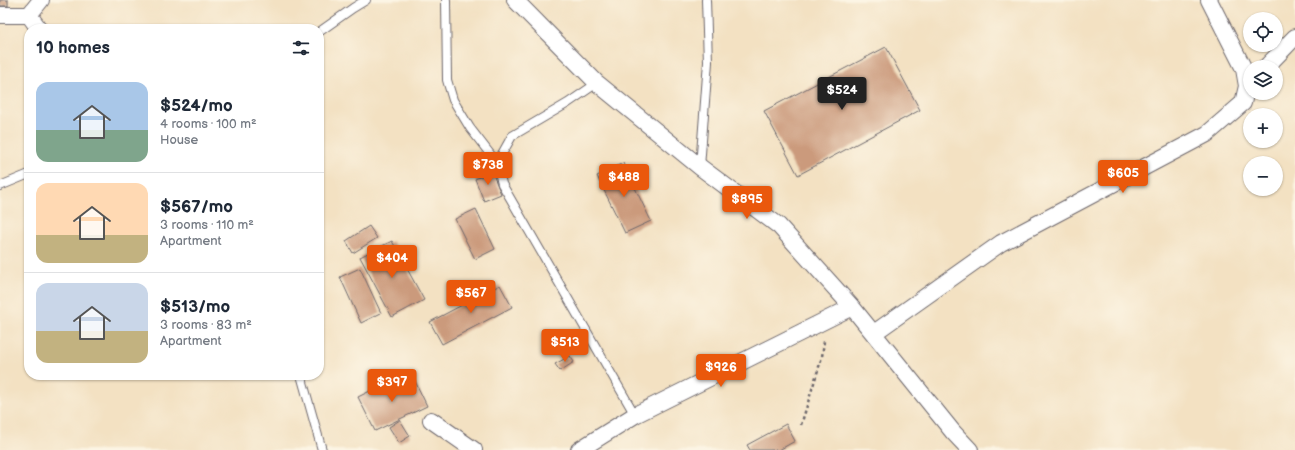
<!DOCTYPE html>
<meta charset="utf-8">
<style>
:root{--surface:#fff;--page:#f6f6f7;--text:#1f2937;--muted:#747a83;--line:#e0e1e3;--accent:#ea580c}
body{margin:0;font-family:"Balsamiq Sans",sans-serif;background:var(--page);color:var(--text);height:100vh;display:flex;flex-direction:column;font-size:15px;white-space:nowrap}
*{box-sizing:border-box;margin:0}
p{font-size:13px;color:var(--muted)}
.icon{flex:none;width:22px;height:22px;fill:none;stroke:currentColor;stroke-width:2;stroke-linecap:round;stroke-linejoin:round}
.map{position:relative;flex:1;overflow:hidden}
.panel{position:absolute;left:24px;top:24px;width:300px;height:356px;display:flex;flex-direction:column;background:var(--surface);border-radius:16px;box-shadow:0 1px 3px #0004}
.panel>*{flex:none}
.tools{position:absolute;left:1243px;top:12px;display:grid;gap:8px}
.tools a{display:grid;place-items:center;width:40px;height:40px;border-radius:50%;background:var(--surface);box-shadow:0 1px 3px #0004;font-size:20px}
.price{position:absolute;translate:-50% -34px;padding:0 9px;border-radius:4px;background:var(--accent);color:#fff;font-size:13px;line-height:26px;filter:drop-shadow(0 1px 2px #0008)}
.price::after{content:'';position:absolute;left:50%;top:24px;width:12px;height:9px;margin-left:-6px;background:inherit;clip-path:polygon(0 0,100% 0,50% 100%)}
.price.on{background:#222;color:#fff}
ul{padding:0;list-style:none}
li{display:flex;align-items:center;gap:12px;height:100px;padding:0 12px}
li+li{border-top:1px solid var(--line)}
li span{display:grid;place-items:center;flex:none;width:112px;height:80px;border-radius:12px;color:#555}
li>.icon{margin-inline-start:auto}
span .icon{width:48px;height:48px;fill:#fffc;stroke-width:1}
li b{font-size:17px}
h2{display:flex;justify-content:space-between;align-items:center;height:48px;padding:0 12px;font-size:17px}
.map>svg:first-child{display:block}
</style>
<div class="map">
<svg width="1295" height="450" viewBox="0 0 1295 450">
<rect width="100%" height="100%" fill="#fcf5e5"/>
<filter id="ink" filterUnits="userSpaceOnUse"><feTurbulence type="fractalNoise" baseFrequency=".025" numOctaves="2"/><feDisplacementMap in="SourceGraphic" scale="8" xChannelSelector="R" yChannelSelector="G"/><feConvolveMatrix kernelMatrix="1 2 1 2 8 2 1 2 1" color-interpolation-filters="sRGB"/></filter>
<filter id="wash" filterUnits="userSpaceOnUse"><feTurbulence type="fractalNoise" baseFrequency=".012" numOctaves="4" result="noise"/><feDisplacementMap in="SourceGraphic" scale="16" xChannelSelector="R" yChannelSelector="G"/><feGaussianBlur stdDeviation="0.9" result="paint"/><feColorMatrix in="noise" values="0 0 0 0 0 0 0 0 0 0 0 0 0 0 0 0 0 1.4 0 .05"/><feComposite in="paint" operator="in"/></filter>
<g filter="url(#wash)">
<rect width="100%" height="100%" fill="#f3e1c2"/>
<g id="blocks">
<path fill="#cb9a7c" d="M0,0H8V6H0Z
M886,47L920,110L798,175L764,111Z
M623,163L651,221L625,233L597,176Z
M492,172L501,194L484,201L475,179Z
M476,209L495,249L475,259L455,219Z
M369,226L377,238L353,253L346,241Z
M392,241L424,300L392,317L360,257Z
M360,268L381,313L361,323L340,277Z
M500,285L512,307L442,344L430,322Z
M570,356L574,362L560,371L555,364Z
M413,377L427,406L375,431L358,397L378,387L380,393Z
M400,420L410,436L399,443L389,427Z
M786,424L795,441L779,450H750L747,445Z"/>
</g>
</g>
<g filter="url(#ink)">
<use href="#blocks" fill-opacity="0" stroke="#6b656a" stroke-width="1"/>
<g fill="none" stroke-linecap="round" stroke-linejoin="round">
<g stroke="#6b656a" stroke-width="10">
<path id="service" d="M446,0L447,80L453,100L470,128L497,163
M319,32L353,8L366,0
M597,83L568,103L512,136L497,163L502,184L635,415
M700,167L708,62L706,0
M0,186L29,174
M301,375L322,450"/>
</g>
<g stroke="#6b656a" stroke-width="18">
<path id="minor" d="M515,0L597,83L700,167L779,226L852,307L953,432L970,450
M0,15H29L39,29
M29,15L41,0
M1266,67L1295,37
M874,333L1001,243L1207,134L1243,103L1247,86L1244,69L1209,0
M431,420L474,450
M579,450L635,415L852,307"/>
</g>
<path stroke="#6b656a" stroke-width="2.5" stroke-dasharray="3 3" stroke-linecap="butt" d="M801,425L822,357L824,341"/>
<use href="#service" stroke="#fff" stroke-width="8"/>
<use href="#minor" stroke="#fff" stroke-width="16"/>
</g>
</g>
</svg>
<div class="tools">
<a><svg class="icon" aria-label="locate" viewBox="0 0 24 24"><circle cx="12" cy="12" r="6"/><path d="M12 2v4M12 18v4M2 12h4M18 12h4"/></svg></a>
<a><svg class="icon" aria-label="layers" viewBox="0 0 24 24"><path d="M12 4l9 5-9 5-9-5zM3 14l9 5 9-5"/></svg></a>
<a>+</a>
<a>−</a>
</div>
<b class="price on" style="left:842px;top:111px">$524</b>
<b class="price" style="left:488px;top:186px">$738</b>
<b class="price" style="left:1123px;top:194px">$605</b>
<b class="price" style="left:624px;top:198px">$488</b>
<b class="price" style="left:747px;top:220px">$895</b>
<b class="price" style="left:392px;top:279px">$404</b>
<b class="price" style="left:471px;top:314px">$567</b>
<b class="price" style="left:565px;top:363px">$513</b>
<b class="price" style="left:721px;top:388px">$926</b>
<b class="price" style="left:392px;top:403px">$397</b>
<section class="panel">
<h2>10 homes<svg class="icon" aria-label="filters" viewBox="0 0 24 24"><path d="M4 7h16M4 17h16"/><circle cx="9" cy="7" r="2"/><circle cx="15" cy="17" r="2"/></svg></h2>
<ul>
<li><span style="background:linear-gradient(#a9c7e8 60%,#7fa58c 0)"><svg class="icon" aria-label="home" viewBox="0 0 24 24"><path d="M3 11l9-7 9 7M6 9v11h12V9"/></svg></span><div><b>$524/mo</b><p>4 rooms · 100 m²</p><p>House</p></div></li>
<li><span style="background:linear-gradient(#ffd9b3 65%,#c2b280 0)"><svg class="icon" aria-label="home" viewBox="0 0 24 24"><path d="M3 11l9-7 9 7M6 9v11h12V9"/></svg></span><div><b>$567/mo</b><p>3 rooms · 110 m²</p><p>Apartment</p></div></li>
<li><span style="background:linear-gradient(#c9d6e8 60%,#c2b280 0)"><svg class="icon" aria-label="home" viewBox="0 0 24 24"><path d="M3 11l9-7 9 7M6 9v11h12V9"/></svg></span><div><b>$513/mo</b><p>3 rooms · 83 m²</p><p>Apartment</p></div></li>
</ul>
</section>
</div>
